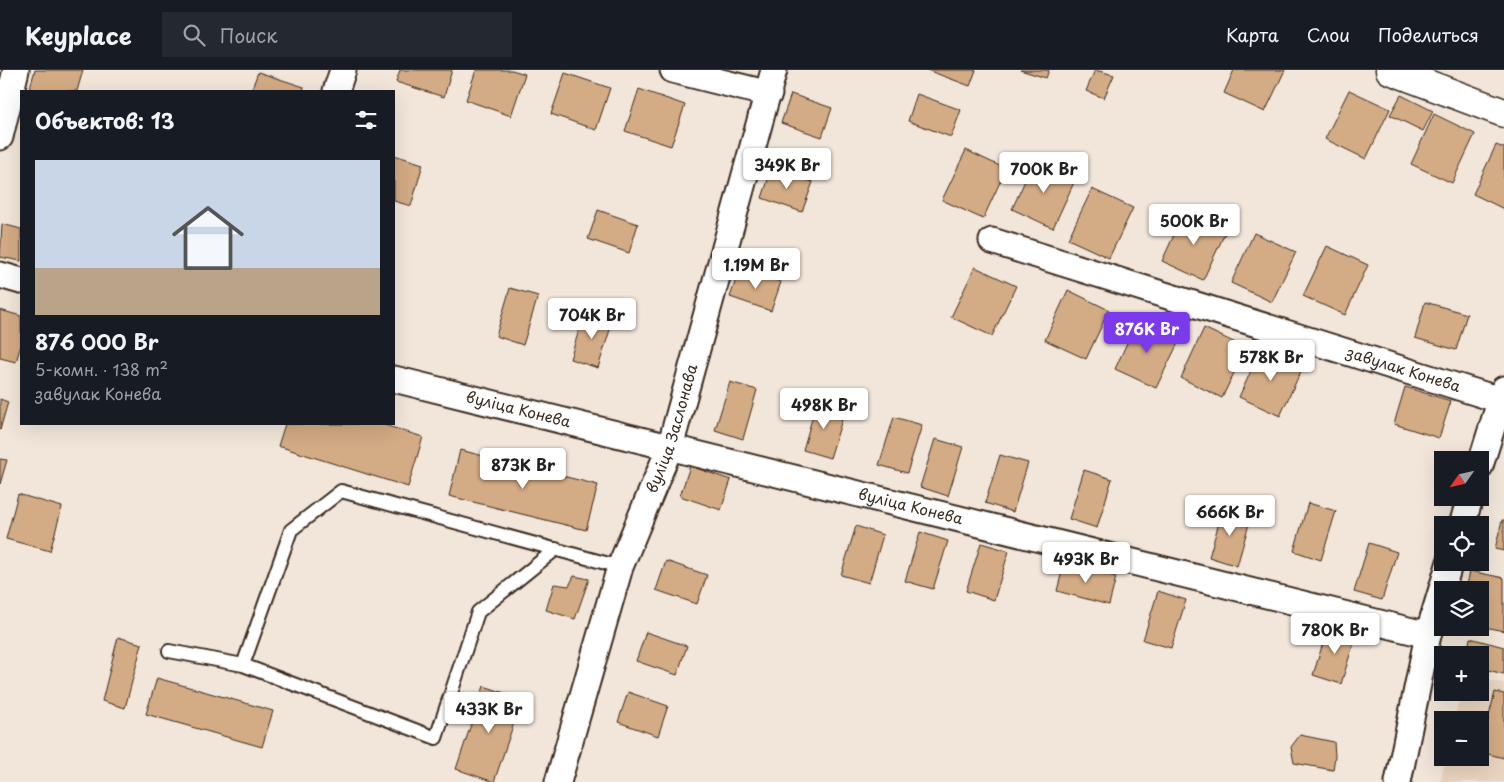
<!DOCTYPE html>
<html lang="ru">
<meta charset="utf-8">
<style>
:root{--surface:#171b24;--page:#242831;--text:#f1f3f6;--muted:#9ea1a6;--line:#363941;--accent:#7c3aed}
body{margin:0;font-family:"Playpen Sans",sans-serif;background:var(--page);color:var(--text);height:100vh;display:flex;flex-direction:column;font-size:19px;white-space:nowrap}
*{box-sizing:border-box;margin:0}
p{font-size:16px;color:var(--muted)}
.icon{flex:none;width:28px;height:28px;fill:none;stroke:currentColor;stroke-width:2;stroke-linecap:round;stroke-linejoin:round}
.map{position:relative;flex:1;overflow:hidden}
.details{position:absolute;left:20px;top:20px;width:375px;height:335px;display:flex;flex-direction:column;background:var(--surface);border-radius:0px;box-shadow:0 5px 20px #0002}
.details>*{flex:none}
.needle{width:32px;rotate:236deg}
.tools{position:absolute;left:1434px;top:381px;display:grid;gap:10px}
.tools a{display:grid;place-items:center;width:55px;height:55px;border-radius:0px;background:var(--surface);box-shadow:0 5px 20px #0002;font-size:25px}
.price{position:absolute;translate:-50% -42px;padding:0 11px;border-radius:5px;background:#fff;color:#222;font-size:16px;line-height:32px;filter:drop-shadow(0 1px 2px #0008)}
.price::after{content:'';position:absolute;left:50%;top:30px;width:15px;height:11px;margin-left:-8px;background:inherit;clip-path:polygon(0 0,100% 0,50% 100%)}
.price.selected{background:var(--accent);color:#fff}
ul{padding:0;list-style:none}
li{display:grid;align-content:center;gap:10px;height:265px;padding:0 15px}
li+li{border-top:1px solid var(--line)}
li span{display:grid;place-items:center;height:155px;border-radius:0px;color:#555}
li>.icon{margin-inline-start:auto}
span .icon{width:90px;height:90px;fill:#fffc;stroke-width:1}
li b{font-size:21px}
h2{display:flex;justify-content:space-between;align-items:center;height:60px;padding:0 15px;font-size:21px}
header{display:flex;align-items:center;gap:30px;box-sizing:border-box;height:70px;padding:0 25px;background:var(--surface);border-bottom:1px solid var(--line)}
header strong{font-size:24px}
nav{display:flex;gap:28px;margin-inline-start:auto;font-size:18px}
.search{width:350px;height:45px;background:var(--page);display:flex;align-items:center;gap:12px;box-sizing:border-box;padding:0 18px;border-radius:0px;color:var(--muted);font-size:19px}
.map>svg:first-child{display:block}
</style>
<header>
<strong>Keyplace</strong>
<div class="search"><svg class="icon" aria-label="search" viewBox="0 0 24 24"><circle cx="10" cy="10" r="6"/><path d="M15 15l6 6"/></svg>Поиск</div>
<nav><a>Карта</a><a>Слои</a><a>Поделиться</a></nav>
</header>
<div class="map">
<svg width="1504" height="712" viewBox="0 0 1504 712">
<rect width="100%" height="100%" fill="#f2e6da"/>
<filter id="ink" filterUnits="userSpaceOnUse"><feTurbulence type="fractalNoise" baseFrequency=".02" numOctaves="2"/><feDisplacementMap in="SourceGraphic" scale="10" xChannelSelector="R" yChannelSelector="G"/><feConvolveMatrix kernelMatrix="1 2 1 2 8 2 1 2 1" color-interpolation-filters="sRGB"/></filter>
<g filter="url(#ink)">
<path fill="#e9d4c0" d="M1480,609L1504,613V712H1440L1446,688H1480V650H1454L1461,623L1480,622Z"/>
<path fill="#d3ab84" stroke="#3b2a1e" d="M35,0H83L77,21H29Z
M400,0H452L444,27L396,12Z
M476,0H512L525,4L511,46L466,30Z
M927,0H976L970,16Z
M1020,0H1049L1046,8Z
M1095,0L1114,5L1104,28L1086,21Z
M1234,0H1285L1265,42L1224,23Z
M258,2L304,17L303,21H251Z
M565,3L610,18L596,60L551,44Z
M639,19L685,35L671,76L625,61Z
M1349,20L1390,39L1366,89L1325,69Z
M791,24L832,38L822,67L781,53Z
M917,24L961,40L951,67L908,51Z
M1401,25L1433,41L1423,61L1390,45Z
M1434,44L1475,64L1452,113L1411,94Z
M1496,75L1504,78V139L1473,124Z
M966,80L1006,99L983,149L942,130Z
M394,85L423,94L411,136L394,131Z
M1035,89L1076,108L1053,158L1012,139Z
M772,98L813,112L802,142L762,128Z
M1092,119L1133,138L1109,188L1068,169Z
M598,140L638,154L629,183L588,169Z
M1185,141L1226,161L1203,210L1162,191Z
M2,154L21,159V191L0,187Z
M1254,163L1296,182L1272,232L1231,213Z
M1327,176L1368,195L1345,245L1303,226Z
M975,197L1016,216L992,266L951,247Z
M740,198L781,212L771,241L730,227Z
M510,218L538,226L523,275L496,266Z
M1068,220L1109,240L1086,289L1045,270Z
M1425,232L1467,244L1456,280L1415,268Z
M0,240L21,246V275L16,292L0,288Z
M585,241L613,250L598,298L570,289Z
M1138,249L1180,269L1156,318L1115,299Z
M1204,258L1246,278L1222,328L1181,308Z
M1262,277L1303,297L1280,346L1239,327Z
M730,312L757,320L743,369L715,360Z
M1405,317L1451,331L1439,368L1394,354Z
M0,329L8,332L0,360Z
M817,331L845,340L830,388L803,380Z
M894,347L922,355L907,403L879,395Z
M285,354H381L423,367L408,417L278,376Z
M935,369L963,377L948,426L920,417Z
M460,380L598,415L586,460L449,426Z
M1000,385L1028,393L1013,442L985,433Z
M0,389L7,390L0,414Z
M690,396L731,410L721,440L680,426Z
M1084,400L1112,409L1097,458L1069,449Z
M18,424L62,437L50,481L6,469Z
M1308,433L1336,441L1321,490L1294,481Z
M1223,439L1251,447L1237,496L1209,487Z
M1502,450H1504V481L1495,479Z
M856,456L883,465L869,513L841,505Z
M920,462L948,471L933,519L905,511Z
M981,473L1009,481L994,530L966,521Z
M1369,473L1397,482L1382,530L1354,522Z
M666,491L707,505L697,534L656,520Z
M1064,493L1116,507L1109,535L1057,521Z
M1470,501L1504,508V561L1480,556V520H1466Z
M574,506L589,509L575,549L546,540L554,514L569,516Z
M1158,521L1186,530L1171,578L1143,570Z
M1328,557L1356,565L1341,614L1313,605Z
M646,562L687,576L677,605L636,591Z
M118,567L142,574L125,638L102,631Z
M1470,568L1504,577V604L1480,598V585H1467Z
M157,608L273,641L262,677L146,644Z
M484,616L522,629L494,712L456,699Z
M628,622L668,636L658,666L618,652Z
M1495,622L1504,624V688L1480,682Z
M1300,665L1334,672L1335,686L1333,700L1294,693L1291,677Z"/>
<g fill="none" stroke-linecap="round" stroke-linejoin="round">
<g stroke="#3b2a1e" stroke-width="16">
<path id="lane" d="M169,581L243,595L291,460L341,421L620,497
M243,595L436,668L478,542L556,479"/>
</g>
<g stroke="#3b2a1e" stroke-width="29">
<g id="street">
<path d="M673,0L769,24"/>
<path d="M336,21L343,0"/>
<path d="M0,67L16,0"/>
<path id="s1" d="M992,171L1500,330"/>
<path d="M0,205L21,211"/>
<path id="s2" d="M394,309L1428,565"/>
<path d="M1480,396L1504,319"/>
<path d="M1462,455L1470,428"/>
<path id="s3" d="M558,712L620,497L670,377L774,0"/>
<path d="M1398,712L1428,565L1450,492"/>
</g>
</g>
<g stroke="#3b2a1e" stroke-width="31">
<path id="secondary" d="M1390,0L1504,43"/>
</g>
<use href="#lane" stroke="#fff" stroke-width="12"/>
<use href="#street" stroke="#fff" stroke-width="25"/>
<use href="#secondary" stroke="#fff" stroke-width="28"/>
</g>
</g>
<g text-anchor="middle" stroke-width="4" stroke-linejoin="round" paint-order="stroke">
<g font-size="15" fill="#3b2a1e" stroke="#fff">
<text dy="5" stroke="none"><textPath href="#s1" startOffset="431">завулак Конева</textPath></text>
<text dy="5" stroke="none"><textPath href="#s2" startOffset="128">вуліца Конева</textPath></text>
<text dy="5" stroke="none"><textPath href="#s3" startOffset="372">вуліца Заслонава</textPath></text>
<text dy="5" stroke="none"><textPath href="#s2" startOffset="532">вуліца Конева</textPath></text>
</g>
</g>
</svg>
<div class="tools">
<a><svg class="needle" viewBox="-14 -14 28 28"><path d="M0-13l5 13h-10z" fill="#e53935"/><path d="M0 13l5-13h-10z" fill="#9ea1a6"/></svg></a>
<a><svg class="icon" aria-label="locate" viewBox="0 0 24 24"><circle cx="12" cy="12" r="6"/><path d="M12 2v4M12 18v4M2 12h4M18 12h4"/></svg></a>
<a><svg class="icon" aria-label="layers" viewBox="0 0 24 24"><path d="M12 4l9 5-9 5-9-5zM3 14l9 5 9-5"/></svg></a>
<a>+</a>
<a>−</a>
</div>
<b class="price" style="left:787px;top:120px">349K Br</b>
<b class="price" style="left:1044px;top:124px">700K Br</b>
<b class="price" style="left:1194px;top:176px">500K Br</b>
<b class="price" style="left:756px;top:220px">1.19M Br</b>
<b class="price" style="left:592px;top:270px">704K Br</b>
<b class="price selected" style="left:1147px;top:284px">876K Br</b>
<b class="price" style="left:1271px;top:312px">578K Br</b>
<b class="price" style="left:824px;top:360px">498K Br</b>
<b class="price" style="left:523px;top:420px">873K Br</b>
<b class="price" style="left:1230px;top:467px">666K Br</b>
<b class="price" style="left:1086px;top:514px">493K Br</b>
<b class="price" style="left:1335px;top:585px">780K Br</b>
<b class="price" style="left:489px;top:664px">433K Br</b>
<section class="details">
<h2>Объектов: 13<svg class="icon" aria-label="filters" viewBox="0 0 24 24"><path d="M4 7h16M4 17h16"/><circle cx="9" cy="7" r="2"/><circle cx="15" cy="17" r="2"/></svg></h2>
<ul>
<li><span style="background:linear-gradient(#c9d6e8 70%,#b9a48a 0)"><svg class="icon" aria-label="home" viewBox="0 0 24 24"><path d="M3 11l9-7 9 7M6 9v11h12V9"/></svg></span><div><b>876 000 Br</b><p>5-комн. · 138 m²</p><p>завулак Конева</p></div></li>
</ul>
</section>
</div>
